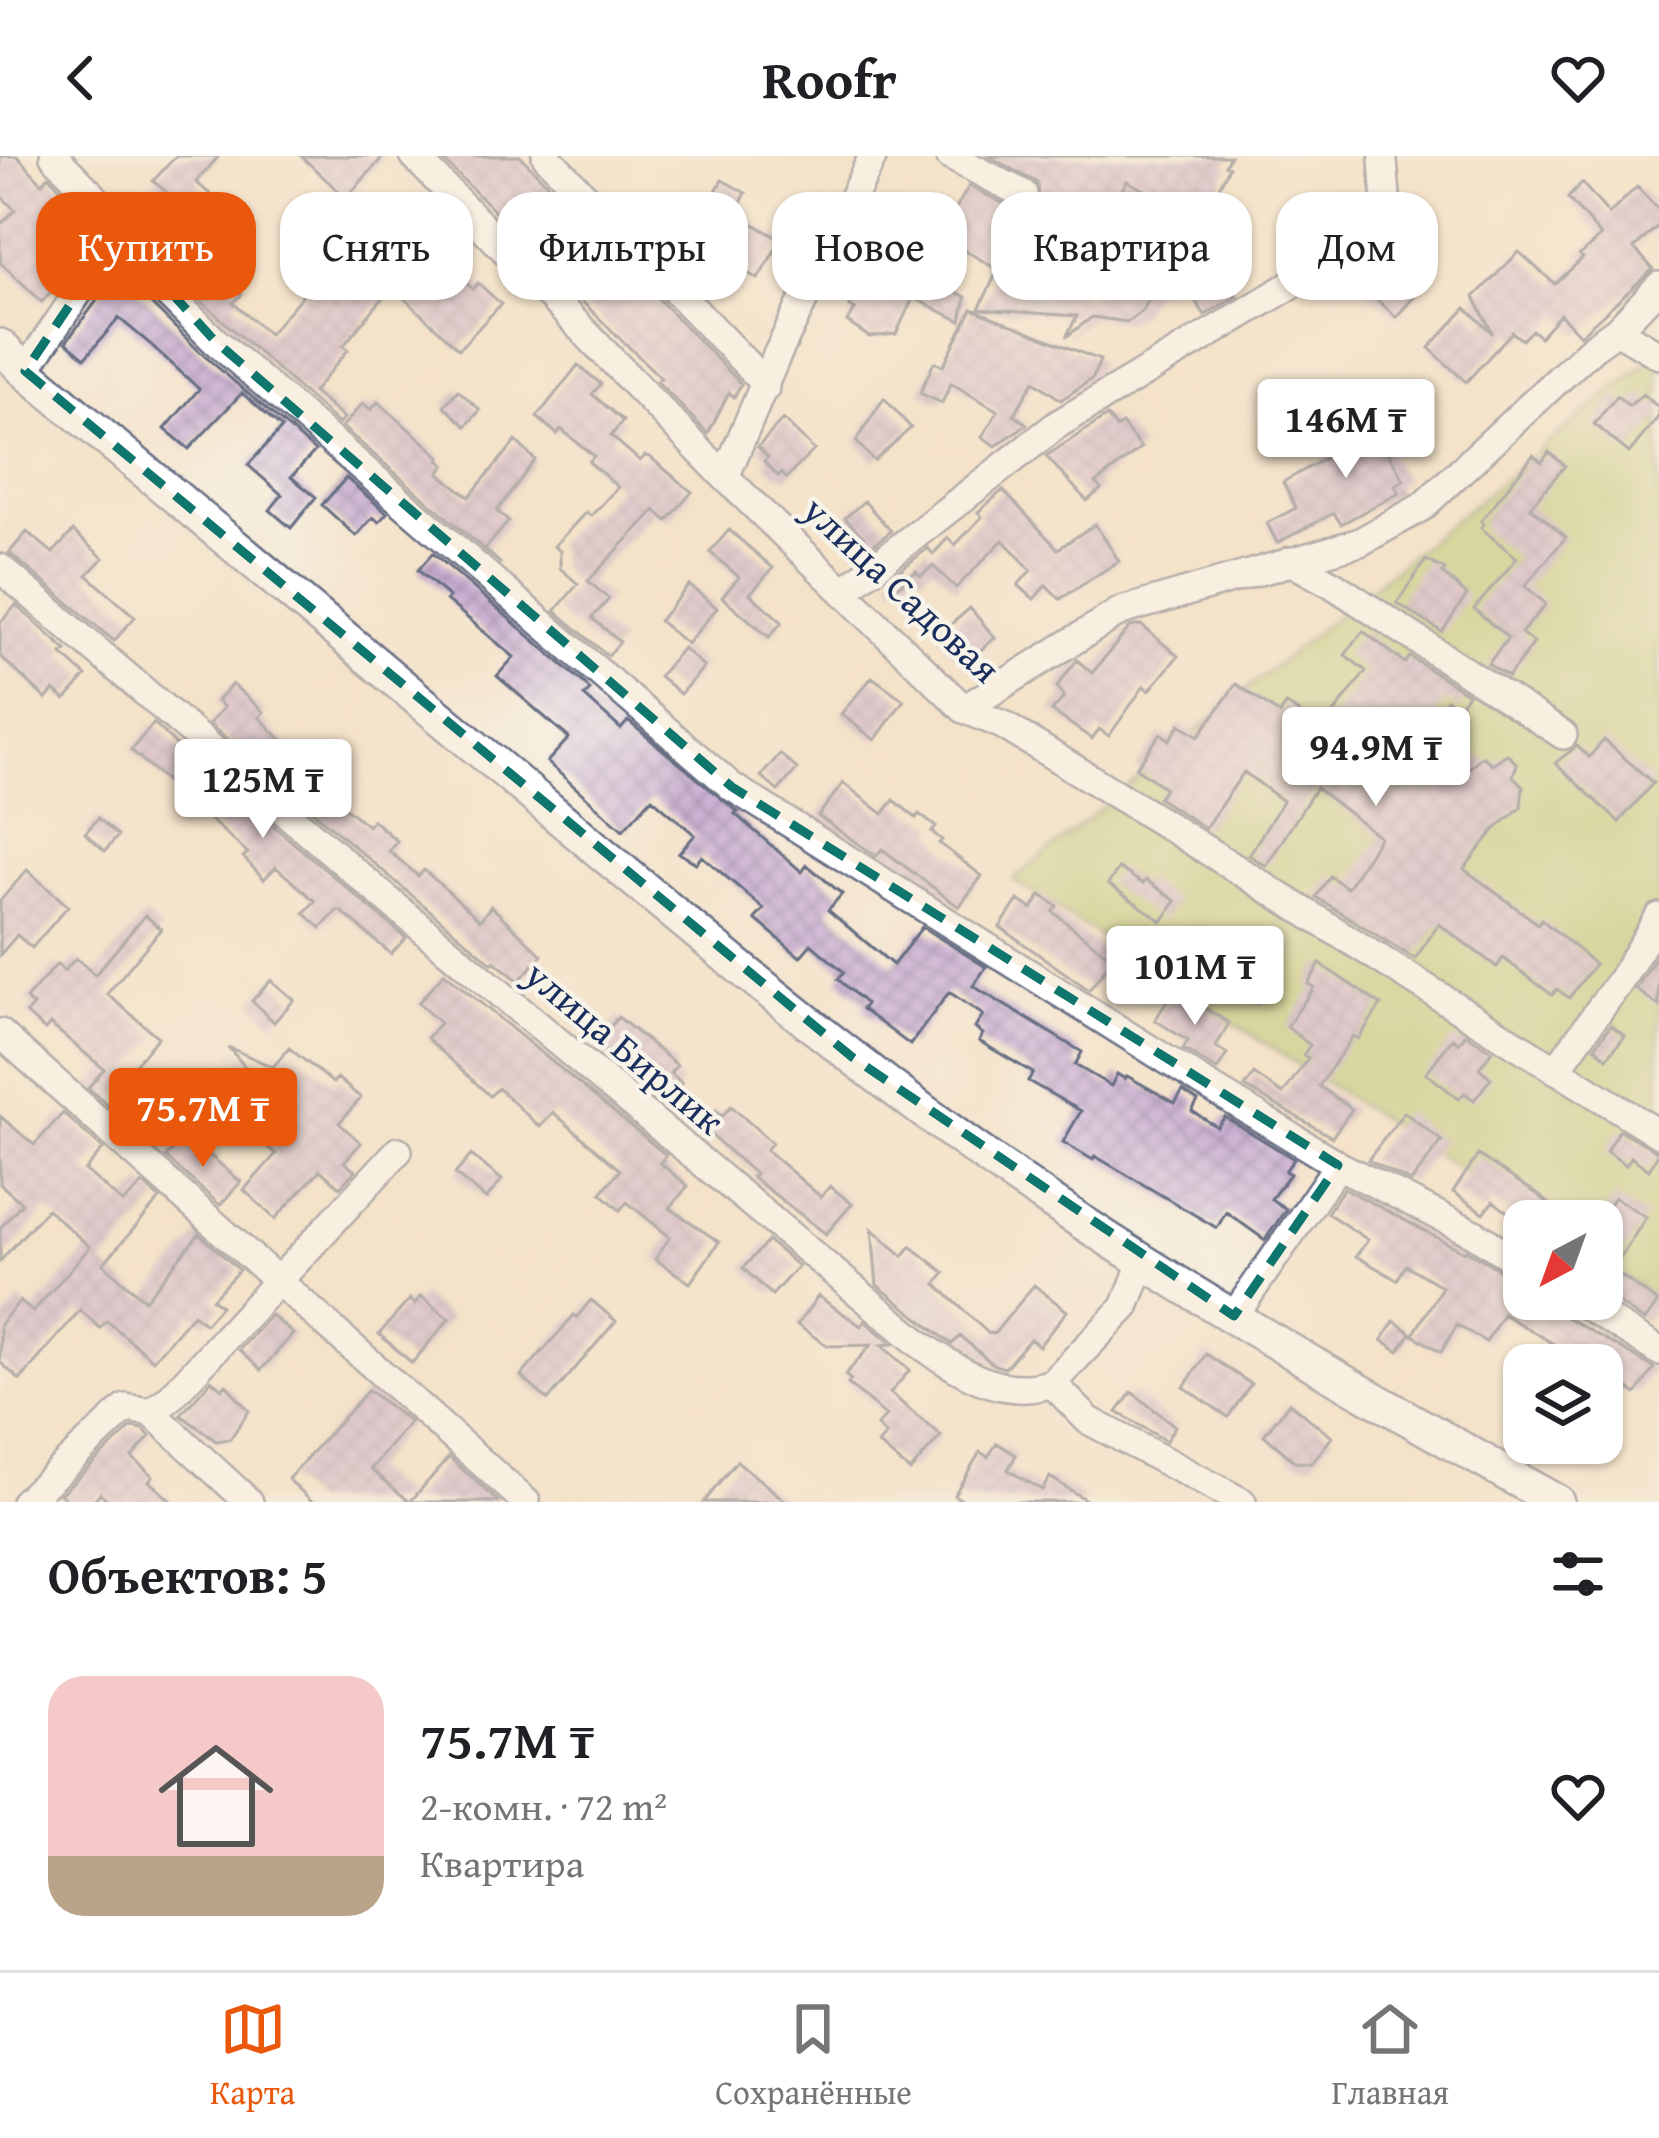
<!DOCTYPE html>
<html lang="ru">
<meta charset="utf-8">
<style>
:root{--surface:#fff;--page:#f6f6f6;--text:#202124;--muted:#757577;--line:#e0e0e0;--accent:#ea580c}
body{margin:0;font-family:"Gentium Book Plus",serif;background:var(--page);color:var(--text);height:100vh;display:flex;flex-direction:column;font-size:45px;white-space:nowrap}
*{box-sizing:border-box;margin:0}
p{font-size:39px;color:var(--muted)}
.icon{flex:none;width:66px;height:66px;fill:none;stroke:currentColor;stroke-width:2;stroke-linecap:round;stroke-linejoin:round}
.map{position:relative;height:1346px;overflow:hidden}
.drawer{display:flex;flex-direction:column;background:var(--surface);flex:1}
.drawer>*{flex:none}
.hud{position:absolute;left:36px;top:36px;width:1587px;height:108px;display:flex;gap:24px}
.needle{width:78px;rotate:221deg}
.controls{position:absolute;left:1503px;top:1044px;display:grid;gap:24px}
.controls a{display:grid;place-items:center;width:120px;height:120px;border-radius:24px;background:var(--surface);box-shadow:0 3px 9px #0004;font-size:60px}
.price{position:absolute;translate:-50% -102px;padding:0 27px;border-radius:12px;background:#fff;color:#222;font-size:39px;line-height:78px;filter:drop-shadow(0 3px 6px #0008)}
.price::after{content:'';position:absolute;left:50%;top:72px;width:36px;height:27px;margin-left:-18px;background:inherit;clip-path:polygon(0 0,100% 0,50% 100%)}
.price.current{background:var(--accent);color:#fff}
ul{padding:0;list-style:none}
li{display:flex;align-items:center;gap:36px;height:300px;padding:0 48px}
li+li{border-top:3px solid var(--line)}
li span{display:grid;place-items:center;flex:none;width:336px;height:240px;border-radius:36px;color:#555}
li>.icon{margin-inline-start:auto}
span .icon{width:144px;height:144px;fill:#fffc;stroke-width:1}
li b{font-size:51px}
h2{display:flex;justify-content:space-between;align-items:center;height:144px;padding:0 48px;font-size:51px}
.pill{padding:0 42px;border-radius:36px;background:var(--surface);box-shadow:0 3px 9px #0004;font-size:42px;line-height:108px}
.pill.current{background:var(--accent);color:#fff}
header{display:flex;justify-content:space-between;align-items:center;height:156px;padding:0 48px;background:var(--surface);font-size:54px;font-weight:700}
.menu{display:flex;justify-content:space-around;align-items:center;height:168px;border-top:3px solid var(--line);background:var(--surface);font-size:33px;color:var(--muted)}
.menu a{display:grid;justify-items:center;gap:6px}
.menu .current{color:var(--accent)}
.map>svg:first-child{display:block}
</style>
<header><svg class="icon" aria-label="back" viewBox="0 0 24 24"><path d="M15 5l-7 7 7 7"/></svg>Roofr<svg class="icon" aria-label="heart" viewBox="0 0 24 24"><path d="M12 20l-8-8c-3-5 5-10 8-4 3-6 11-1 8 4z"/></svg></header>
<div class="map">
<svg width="1659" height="1346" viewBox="0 0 1659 1346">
<defs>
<pattern id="building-cross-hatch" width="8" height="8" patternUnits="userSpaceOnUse" patternTransform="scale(3)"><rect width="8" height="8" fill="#c8abd0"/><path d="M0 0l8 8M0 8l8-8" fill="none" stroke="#a28cac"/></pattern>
</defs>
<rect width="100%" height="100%" fill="#f7f3e8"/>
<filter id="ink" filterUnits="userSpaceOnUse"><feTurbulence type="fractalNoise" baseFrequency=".00833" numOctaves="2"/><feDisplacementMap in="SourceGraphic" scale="24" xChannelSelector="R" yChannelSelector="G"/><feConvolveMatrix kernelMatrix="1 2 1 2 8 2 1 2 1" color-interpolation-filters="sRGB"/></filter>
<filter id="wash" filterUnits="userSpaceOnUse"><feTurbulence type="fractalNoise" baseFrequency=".004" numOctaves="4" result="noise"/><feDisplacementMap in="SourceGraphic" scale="48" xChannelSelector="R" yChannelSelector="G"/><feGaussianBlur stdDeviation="2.7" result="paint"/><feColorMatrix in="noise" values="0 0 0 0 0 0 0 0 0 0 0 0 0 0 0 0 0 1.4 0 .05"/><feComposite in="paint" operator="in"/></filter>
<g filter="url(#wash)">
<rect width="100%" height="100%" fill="#f4e2c9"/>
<path fill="#b5c86c" stroke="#687c65" stroke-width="3" d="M1659,197V1143L1602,1106V1065H1539L1013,724Z"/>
<g id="blocks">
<path fill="url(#building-cross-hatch)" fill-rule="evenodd" d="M0,0H17L42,27L49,20L85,59L66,78L85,95L42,146L0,106V69L15,54L0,39Z
M176,0H219L196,26L210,38L179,71L189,81L163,108L145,84L177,45L153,25Z
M301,0H384L346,42Z
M439,0H520L566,47L561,52L570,61L537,97Z
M989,0H1230L1225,9L1229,11L1183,105L1237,140L1205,159L1178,120L1163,134L1152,135L1143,154L1127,166L1092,161L1066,181L1077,160L979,153L998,114L961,92L944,130L966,141L961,165L913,142L896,178L869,181L847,166L855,154L849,150L868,120L852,110L875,69L882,72L888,61L897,66L908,60L937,85L969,30L1016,54L1025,56L1038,47L1037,27ZM1127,25L1175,51L1141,122L1116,92L1088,142L1014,100L1037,61L1103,97L1115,75L1103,69Z
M722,24L746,37L735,57L781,84L758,123L714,97L698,127L676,109Z
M1582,27L1609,58L1637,31L1659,54V69L1634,92L1653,113L1580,179L1560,158L1540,181L1532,174L1522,184L1512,176L1466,226L1429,192L1466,152L1493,178L1474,141L1519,96L1555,128L1583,102L1580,99L1601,80L1568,42Z
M426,60L454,88L440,102L473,133L478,127L501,148L459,193L392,131L343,190L348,194L313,236L344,262L339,268L193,138L218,108L241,127L236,133L242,138L233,147L269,178L314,126L330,138L361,101L352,93L367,77L389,97Z
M1397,89L1432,121L1396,161L1360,128Z
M598,97L638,135L644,128L741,228L734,241L729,236L708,278L657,225L661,222L566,130Z
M121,112L138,135L201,197L315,295L291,321L316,341L291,372L270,354L282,339L248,309L282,272L242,237L189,293L165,273L199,233L150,188L119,162L85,202L66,186Z
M972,153L1100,204L1093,222L1061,244L1034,225L1014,259L1027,268L996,290L982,281L998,255L951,227L942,247L920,237L934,206L943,210Z
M578,209L601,228L592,238L623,265L611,280L640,305L645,300L650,301L692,336L667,365L655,354L588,425L609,443L592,462L620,486L608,500L555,455L578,428L560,412V395L554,390L586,356L591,360L618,331L589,306L594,300L561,273L557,278L537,261Z
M458,234L480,254L466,270L444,250Z
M1643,238L1659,252V260L1629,297L1594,268L1617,240L1629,250Z
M884,242L911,272L874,305L856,285Z
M378,246L441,301L439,304L445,309L439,317L469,341L516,285L535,304L497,355L509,365L485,393L501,408L342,271L363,247L371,254Z
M1408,255L1419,274L1390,290L1388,296L1404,324L1395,329L1399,337L1341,368L1334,357L1277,387L1267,367L1296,352L1283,326Z
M1107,260L1116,272L1122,268L1141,292L1096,327L1101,333L1087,345L1046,300Z
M783,263L814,294L786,322L781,317L778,320L764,305L768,301L758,291Z
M1549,296L1565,310L1530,351L1566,381L1525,430L1546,448L1521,477L1534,487L1508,521L1488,508L1508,482L1474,453L1517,402L1481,372L1484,368L1481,365L1533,299L1542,306Z
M346,322L387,357L379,366L373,361L356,380L322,349Z
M1003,334L1058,393L1095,368L1119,405L1060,443L1046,429L1034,443L1018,429L1031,414L1003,384L956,432L933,410L921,420L916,415L897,431L890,422L928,392L933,398L948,382L955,389L982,361L978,356Z
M864,345L891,375L872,390L845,362Z
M729,374L773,412L750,438L782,466L769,481L722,441L739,421L710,396Z
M73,375L103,402L87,419L135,461L114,485L9,397L27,376L53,397Z
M433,397L585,528L590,534L584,540L621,573L628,565L738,656L735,658L802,716L807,709L842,738L828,754L893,809L922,771L986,811L973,830L1082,896L1075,909L1111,930L1117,918L1125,923L1127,920L1175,947L1183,935L1198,945L1192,955L1217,971L1225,961L1294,1003L1285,1015L1290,1018L1271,1043L1286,1053L1265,1084L1226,1056L1217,1072L1095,1000L1093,1004L1063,986L1081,955L1028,925L1033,917L979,885L983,878L975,872L983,859L949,836L910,889L862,853L866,848L838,823L844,816L811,788L800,801L755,763L764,753L702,700L696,707L679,697L695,679L652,642L623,674L547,606L569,582L497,520L514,501L446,444L449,441L418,414Z
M1426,404L1445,414L1442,417L1467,439L1442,476L1397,447Z
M689,429L717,452L687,488L659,465Z
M16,449L66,494L62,498L86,520L65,544L54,534L46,543L0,500V467Z
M970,452L995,482L964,508L939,479Z
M1141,469L1178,500L1149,535L1144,530L1109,580L1099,573L1092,583L1052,555L1064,541L1057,530L1077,504L1092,517L1130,471Z
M1363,475L1405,507L1410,501L1468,538L1458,552L1446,543L1408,594L1453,627L1482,600L1492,608L1507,598L1517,608L1513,620L1523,630L1521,651L1494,674L1464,713L1538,768L1541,763L1595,808L1569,842L1557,833L1552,839L1503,802L1497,811L1439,768L1415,803L1316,741L1330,720L1347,732L1380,681L1316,632L1266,710L1249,699L1283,645L1244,616L1205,672L1158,642L1165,632L1136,612L1161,577L1170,584L1180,568L1199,580L1236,528L1280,558L1286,548L1322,573L1366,515L1345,499Z
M683,492L704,511L680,538L659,520Z
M872,521L904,544L875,584L841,558Z
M232,528L264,556L259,561L301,604L295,612L368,670L373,664L397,685L389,695L418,720L424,714L480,764L491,750L542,799L519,825L494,805L492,807L209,568L224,551L217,545Z
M154,567L192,605L187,611L223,641L230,633L406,782L391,798L341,755H337L321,772L304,757L315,745L276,711L264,723L243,701L248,697L131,594Z
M1604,584L1653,627L1619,666L1555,607L1577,590L1589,601Z
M780,598L797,613L778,635L761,620Z
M843,627L883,658L894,644L916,662L919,658L936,671L932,676L942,684L939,687L982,720L959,751L882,693L876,700L818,660Z
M98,662L118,680L105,695L85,677Z
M1119,712L1143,728L1146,724L1176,745L1162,765L1108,728Z
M27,714L68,750L32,792L17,779L0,799V745Z
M1041,739L1057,750L1053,756L1113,803L1089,834L1000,771L1018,744L1032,753Z
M145,759L161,773L107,838L158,881L128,917L132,920L108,949L88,932L104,913L50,868L45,874L26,857L33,850L26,843L57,808L64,815L76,802L95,819Z
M1249,795L1278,813L1257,848L1230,827Z
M1659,796V850L1636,833Z
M1320,808L1381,849L1358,883L1353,880L1319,930L1352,953L1332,981L1245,931L1254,918L1283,938L1308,902L1303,899L1310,889L1287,871L1314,831L1308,828Z
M444,817L666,999L660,1007L688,1030L670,1052L719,1086L690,1127L655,1103L670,1081L627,1046L620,1054L601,1037L620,1014L553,956L540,971L498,932L490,940L427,882L440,867L418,847Z
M271,824L294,844L274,866L252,845Z
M1175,833L1229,867L1216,891L1227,898L1217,914L1183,893L1188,885L1155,864Z
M618,861L677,909L670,917L682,927L665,947L596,888Z
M1611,869L1625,880L1607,902L1595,891Z
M1466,878L1492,895L1479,912L1491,922L1474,944L1464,937L1459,943L1426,917L1453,882L1459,887Z
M228,891L273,911L289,892L333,927L337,922L361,942L339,967L361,987L344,1006L355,1015L340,1031L320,1014L275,1063L244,1034L276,998L239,967L266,935Z
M731,950L772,987L766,994L821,1041L830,1030L852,1048L826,1078L752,1021L755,1018L702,971L716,954L722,960Z
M1404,956L1442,985L1411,1026L1368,1004Z
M63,957L103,993L85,1014L123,1047L143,1028L160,1043L103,1108L145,1144L199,1078L239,1114L212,1143L221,1150L205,1168L193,1158L153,1204L107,1165L100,1172L80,1154L20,1224L0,1206V1168L20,1145L33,1156L90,1091L47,1053L0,1105V1072L22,1047L0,1028V960L34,989Z
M1619,974L1659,996L1649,1014L1631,1001L1626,1009L1606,995Z
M186,979L241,1026L220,1049L166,1001Z
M471,999L502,1024L486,1043L455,1018Z
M1478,999L1537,1038L1571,1065H1519L1493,1045L1484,1057L1453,1036Z
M1344,1032L1464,1096L1466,1094L1524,1128V1143H1535L1654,1212L1636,1238L1602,1213V1209L1570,1190L1566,1195L1503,1158L1486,1186L1457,1169L1441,1196L1413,1179L1442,1131L1406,1109L1397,1124L1356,1100L1368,1084L1327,1057Z
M1614,1041L1646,1061L1613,1114L1658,1146L1645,1165L1602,1136V1060Z
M872,1073L903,1100L911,1090L945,1117L936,1128L988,1177L994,1178L1034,1129L1067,1155L1039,1190L1030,1183L1005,1212L994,1209L960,1180L952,1188L945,1183L877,1129Z
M768,1085L798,1110L772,1139L743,1112Z
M421,1140L449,1163L412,1207L379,1178L410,1143L415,1148Z
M818,1140L861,1170L865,1165L892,1188L881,1189L910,1214L890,1237L941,1280L910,1315L878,1288L886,1279L877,1270L886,1260L848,1228L851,1224L845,1219L871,1189L828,1190L797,1169Z
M591,1144L616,1165L548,1244L521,1220L574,1159L577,1161Z
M271,1159L293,1178L261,1214L239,1194Z
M1394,1165L1411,1177L1399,1195L1382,1184Z
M1206,1198L1251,1228L1228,1261L1184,1231Z
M211,1224L222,1233L226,1228L249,1255L230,1283L216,1285L181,1259Z
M368,1234L410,1266L371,1313L410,1346H313L288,1323Z
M1132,1236L1175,1270L1166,1285L1117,1256Z
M1289,1247L1332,1281L1312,1307L1295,1306L1264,1279Z
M132,1271L143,1273L150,1280L132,1301L153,1320L149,1325L172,1346H110L100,1337L92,1346H69L60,1338Z
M997,1287L1016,1299L1008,1314L1042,1334L1050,1321L1089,1346H965L954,1339L980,1296L988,1301Z
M449,1301L499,1346H410Z
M737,1305L756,1321L787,1346H704Z"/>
</g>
</g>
<g filter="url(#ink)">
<use href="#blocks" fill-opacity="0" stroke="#676e83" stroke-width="3"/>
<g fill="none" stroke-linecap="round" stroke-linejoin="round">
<g stroke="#676e83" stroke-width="32">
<path id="minor" d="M54,0L97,44L118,78
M414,0L725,321L964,553L1003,569L1168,670L1659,978
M546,0L762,224L765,232
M950,0L1023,38
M1617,174L1659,199
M25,215L118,78L151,122L214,184L732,631L1202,926L1338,1009L1475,1078L1524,1110
M725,321L776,201L873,0
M1290,405L1332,428L1563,579
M0,412L382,739L920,1188C959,1216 1003,1244 1052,1227L1088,1264L1242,1346
M845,434L1058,268L1378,77L1386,40L1383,5
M964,553L1121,455L1360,386L1422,351L1593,191L1617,174L1659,130
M0,877L526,1346
M1556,914L1620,825L1659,761
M1576,1143L1659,1195
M1234,1160L1338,1009
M1052,1227L1125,1151L1143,1104
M151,1256L169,1243L398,995
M25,1346L126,1252L151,1256L249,1346"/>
</g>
<g stroke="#676e83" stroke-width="38">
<path id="major" d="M0,190L25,215C185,348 345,481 504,615C665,750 826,888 998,1009C1176,1134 1367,1240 1557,1346"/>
</g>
<use href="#minor" stroke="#fff" stroke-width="27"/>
<use href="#major" stroke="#fff" stroke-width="33"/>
</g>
</g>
<path d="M0 0H1659V1346H0ZM118,78L214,184L732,631L1338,1009L1234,1160L852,901L25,215Z" fill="#f4e2c9" fill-opacity=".55" fill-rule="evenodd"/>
<path fill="none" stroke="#0f766e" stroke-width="9" stroke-dasharray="24 15" stroke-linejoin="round" d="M118,78L214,184L732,631L1338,1009L1234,1160L852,901L25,215Z"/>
<g text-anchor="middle" stroke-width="9" stroke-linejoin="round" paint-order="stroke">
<g font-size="39" fill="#1b2f5e" stroke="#f7f3e8">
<text transform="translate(902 433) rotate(43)" y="14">улица Садовая</text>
<text transform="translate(625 891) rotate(40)" y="14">улица Бирлик</text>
</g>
</g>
</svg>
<div class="controls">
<a><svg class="needle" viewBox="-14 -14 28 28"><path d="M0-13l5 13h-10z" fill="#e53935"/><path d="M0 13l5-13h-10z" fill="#757577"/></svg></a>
<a><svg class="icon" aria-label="layers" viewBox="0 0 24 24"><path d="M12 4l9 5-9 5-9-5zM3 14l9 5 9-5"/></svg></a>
</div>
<b class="price" style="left:1346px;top:325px">146M ₸</b>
<b class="price" style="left:1376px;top:653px">94.9M ₸</b>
<b class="price" style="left:263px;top:685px">125M ₸</b>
<b class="price" style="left:1195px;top:872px">101M ₸</b>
<b class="price current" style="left:203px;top:1014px">75.7M ₸</b>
<div class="hud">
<a class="pill current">Купить</a>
<a class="pill">Снять</a>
<a class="pill">Фильтры</a>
<a class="pill">Новое</a>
<a class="pill">Квартира</a>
<a class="pill">Дом</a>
</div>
</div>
<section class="drawer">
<h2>Объектов: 5<svg class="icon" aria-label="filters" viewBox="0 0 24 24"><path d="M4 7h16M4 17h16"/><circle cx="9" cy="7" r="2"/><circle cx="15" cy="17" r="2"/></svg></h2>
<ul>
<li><span style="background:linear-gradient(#f6c9c9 75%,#b9a48a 0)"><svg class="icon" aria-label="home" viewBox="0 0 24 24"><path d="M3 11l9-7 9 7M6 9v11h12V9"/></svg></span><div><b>75.7M ₸</b><p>2-комн. · 72 m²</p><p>Квартира</p></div><svg class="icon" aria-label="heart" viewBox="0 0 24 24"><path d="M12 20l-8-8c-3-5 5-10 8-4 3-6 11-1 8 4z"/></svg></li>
</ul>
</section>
<nav class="menu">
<a class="current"><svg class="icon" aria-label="map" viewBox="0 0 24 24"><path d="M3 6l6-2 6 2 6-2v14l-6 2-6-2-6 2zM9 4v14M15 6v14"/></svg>Карта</a>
<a><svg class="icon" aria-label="saved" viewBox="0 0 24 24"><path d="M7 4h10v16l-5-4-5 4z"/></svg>Сохранённые</a>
<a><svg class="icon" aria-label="home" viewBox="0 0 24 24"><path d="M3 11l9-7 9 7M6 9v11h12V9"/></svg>Главная</a>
</nav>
